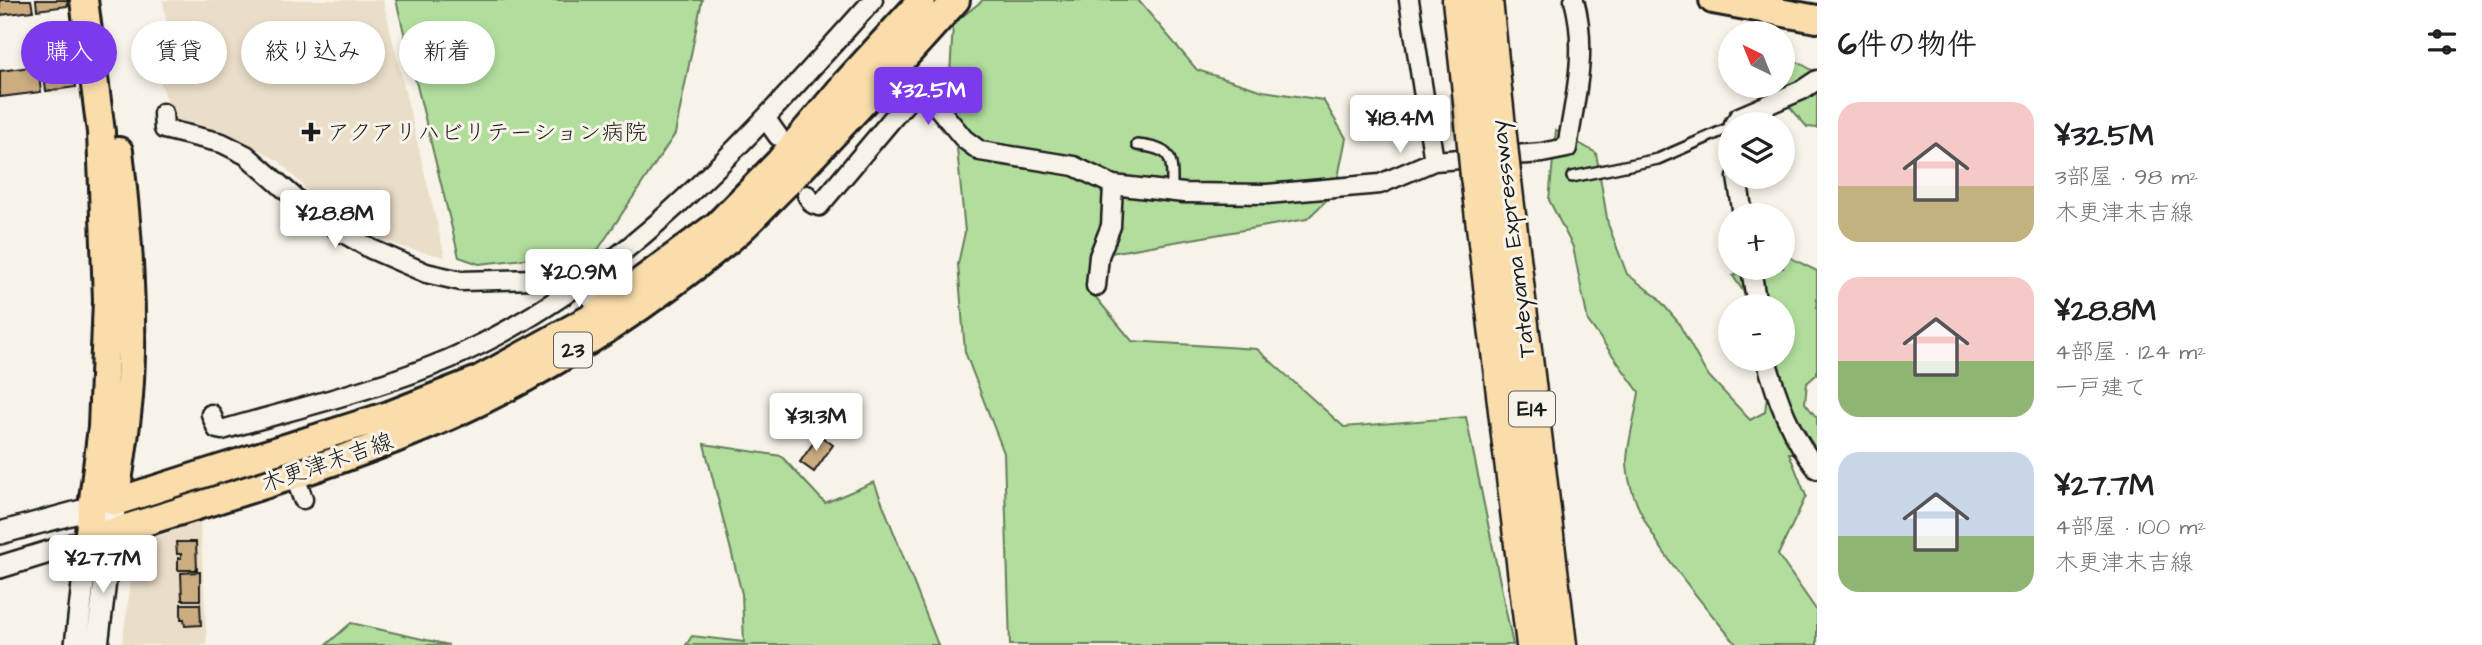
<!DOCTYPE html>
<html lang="ja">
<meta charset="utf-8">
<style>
:root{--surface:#fff;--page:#f2f2f2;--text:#202124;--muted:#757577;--accent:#7c3aed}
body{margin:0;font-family:"Architects Daughter","Klee One",sans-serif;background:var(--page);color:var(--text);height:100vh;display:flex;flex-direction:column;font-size:26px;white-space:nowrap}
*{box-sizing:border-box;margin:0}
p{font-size:23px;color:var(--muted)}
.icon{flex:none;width:38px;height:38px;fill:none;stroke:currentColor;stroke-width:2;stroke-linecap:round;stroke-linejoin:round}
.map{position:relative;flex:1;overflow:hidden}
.details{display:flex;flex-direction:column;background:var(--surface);width:665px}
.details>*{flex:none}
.top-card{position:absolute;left:21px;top:21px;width:665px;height:63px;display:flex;gap:14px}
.needle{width:46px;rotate:317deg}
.tools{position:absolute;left:1718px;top:21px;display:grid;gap:14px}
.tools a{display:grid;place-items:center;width:77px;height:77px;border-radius:50%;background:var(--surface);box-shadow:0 4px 10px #0003;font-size:35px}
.price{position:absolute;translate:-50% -60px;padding:0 16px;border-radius:7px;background:#fff;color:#222;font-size:23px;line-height:46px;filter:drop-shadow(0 2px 4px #0008)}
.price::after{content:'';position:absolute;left:50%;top:42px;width:21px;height:16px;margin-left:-10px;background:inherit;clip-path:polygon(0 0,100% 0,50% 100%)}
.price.active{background:var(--accent);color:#fff}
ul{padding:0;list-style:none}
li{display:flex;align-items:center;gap:21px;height:175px;padding:0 21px}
li span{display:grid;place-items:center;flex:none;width:196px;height:140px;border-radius:21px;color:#555}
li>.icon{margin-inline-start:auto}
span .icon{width:84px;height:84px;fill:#fffc;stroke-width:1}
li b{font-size:30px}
h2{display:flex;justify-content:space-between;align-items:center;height:84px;padding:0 21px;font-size:30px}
.chip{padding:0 24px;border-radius:32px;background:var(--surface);box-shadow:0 4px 10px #0003;font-size:24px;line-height:63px}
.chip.active{background:var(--accent);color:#fff}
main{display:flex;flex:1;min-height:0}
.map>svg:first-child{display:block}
</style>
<main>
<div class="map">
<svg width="1817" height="645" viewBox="0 0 1817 645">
<rect width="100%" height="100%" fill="#f7f3e8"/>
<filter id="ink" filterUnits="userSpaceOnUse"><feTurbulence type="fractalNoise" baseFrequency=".0143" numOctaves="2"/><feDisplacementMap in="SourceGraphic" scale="14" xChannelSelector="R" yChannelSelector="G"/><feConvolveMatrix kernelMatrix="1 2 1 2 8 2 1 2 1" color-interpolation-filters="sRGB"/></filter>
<g filter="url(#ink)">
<path fill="#eadec9" d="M163,0H383L445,257L402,247L358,230L320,203L280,162L243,140L171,124L168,103L151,55L168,33Z
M200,522L207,645H122L135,553L147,540Z"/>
<path fill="#b1de9d" stroke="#667d5c" stroke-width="2" d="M396,0H702L675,134L597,251L479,264L459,257Z
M983,0H1138L1197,70L1263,91L1323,100L1346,138L1335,192L1307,219L1105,254L1088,288L1132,341L1257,349L1344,427L1466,417L1513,645H1010L1004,453L965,352L958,264L965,232L950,75L953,24Z
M1798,62L1817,73V128L1807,127L1772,86H1783V65Z
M1556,130L1596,153L1608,224L1627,274L1657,297L1678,322L1706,373L1750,420L1765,412L1771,359H1783V306H1753L1733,276L1752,268H1783L1785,255L1817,271V374L1807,383L1805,403L1817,418V453H1789L1806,496L1778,555L1817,611V645H1737C1701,601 1627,521 1627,461C1628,439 1636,414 1639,392L1588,321L1573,247L1549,200Z
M704,444L781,456L825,503L874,482L938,645H686L692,636L744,642L742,594Z
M351,623L449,645H326Z"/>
<path fill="#cbad80" stroke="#1c1c1c" stroke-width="2" d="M0,0H31L33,11L0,15Z
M36,0H67L68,6L37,10Z
M74,62L76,87L46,91L43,66Z
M38,66L41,92L0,97V71Z
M819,435L833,445L814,472L800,462Z
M176,542H196L197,570H178V558H181V554H177Z
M200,572V600H182L181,573Z
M181,604H200L201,625L185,626L184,619H181Z"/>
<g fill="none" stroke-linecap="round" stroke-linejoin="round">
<g stroke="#1c1c1c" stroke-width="14">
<path id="service" d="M1137,145C1174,149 1172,157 1172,191
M1572,177L1658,159L1731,127"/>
</g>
<g stroke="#1c1c1c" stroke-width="23">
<path id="minor" d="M1409,0L1434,161
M163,113L164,129L222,143L246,155L303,205L345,234L371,249L426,273L461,281L567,278L580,285L602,310
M766,119L778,136
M1734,124L1739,117L1802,90L1817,80
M1737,177L1743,215
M807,195L813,204L819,206L920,86L964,139L980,151L1074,166L1113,185L1184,193L1267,194L1380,184L1434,161L1542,153L1567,148C1575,98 1588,50 1574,0
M1751,268L1757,306
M1096,286L1099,256L1111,226L1113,185
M1766,359C1777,399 1791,436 1817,469
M211,414L217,429L222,430C298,408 376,390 449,359C624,283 748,138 873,0
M294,474L303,499"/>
</g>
<g stroke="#1c1c1c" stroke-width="26">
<path id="tertiary" d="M0,533L115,502L97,645
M0,567L88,540L76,645"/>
</g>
<g stroke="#1c1c1c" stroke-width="32">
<path id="primary" d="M84,0L101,132L107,300L102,427L88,540C191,507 295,478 395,439C515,392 627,323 726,242C748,225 767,202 787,183C845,124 900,62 956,0
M1713,0L1817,19
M119,151C128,231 135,316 129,396C126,431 120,467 115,502L389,415L478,380L591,318L717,225L779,162L846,83L922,0"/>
</g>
<g stroke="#1c1c1c" stroke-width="37">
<path id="motorway" d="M1459,0L1469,92
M1486,0L1495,90
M1504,173L1560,645
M1477,176L1533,645"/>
</g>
<use href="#service" stroke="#f7f3e8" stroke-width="9"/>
<use href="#minor" stroke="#f7f3e8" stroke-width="18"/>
<use href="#tertiary" stroke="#f7f3e8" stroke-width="21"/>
<use href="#primary" stroke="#faddab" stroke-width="26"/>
<use href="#motorway" stroke="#faddab" stroke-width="32"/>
<g stroke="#1c1c1c" stroke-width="37" stroke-linecap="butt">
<path id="motorway-bridge" d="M1495,90L1504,173
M1469,92L1477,176"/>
</g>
<use href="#motorway-bridge" stroke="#faddab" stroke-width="32"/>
</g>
</g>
<path fill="#1c1c1c" stroke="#f7f3e8" stroke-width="2.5" d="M307.5 121.5h7v7h7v7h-7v7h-7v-7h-7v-7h7z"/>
<g text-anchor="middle" stroke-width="6" stroke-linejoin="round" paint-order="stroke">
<g fill="#f7f3e8" stroke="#5e5c59" stroke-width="2">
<rect x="554" y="332.5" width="38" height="35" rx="5"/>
<rect x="1509" y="391.5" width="46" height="35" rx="5"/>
</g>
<g font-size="21" font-weight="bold" fill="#1c1c1c">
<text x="573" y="357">23</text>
<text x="1532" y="416">E14</text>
</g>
<g font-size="23" fill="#1c1c1c" stroke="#f7f3e8" text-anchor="start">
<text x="327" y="140">アクアリハビリテーション病院</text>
</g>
<g font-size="23" fill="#1c1c1c" stroke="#f7f3e8">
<text transform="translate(1512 239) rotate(-97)" y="8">Tateyama Expressway</text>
<text transform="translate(327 462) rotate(-19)" y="8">木更津末吉線</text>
</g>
</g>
</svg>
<div class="tools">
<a><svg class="needle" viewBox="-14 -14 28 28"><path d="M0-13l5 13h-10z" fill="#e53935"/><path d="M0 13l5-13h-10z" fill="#757577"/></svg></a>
<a><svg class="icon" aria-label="layers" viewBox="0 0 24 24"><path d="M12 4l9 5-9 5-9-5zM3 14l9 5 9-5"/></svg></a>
<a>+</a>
<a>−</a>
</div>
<b class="price active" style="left:928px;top:127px">¥32.5M</b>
<b class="price" style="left:1400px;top:155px">¥18.4M</b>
<b class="price" style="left:335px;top:250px">¥28.8M</b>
<b class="price" style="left:579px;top:309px">¥20.9M</b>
<b class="price" style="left:816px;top:453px">¥31.3M</b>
<b class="price" style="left:103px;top:595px">¥27.7M</b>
<div class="top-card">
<a class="chip active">購入</a>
<a class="chip">賃貸</a>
<a class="chip">絞り込み</a>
<a class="chip">新着</a>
</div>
</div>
<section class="details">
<h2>6件の物件<svg class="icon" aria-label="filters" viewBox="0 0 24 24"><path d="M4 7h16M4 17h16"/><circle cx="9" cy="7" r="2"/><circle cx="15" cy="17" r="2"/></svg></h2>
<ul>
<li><span style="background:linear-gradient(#f6c9c9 60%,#c2b280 0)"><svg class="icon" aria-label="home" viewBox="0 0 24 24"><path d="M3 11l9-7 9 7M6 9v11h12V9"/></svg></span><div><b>¥32.5M</b><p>3部屋 · 98 m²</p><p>木更津末吉線</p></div></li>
<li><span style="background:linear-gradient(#f6c9c9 60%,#8fb573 0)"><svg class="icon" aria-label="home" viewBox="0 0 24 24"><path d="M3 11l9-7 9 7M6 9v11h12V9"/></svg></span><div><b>¥28.8M</b><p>4部屋 · 124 m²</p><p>一戸建て</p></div></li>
<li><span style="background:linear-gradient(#c9d6e8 60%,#8fb573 0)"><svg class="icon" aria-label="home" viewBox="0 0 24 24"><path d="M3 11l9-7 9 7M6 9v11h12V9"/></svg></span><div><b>¥27.7M</b><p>4部屋 · 100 m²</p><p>木更津末吉線</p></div></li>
</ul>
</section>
</main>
